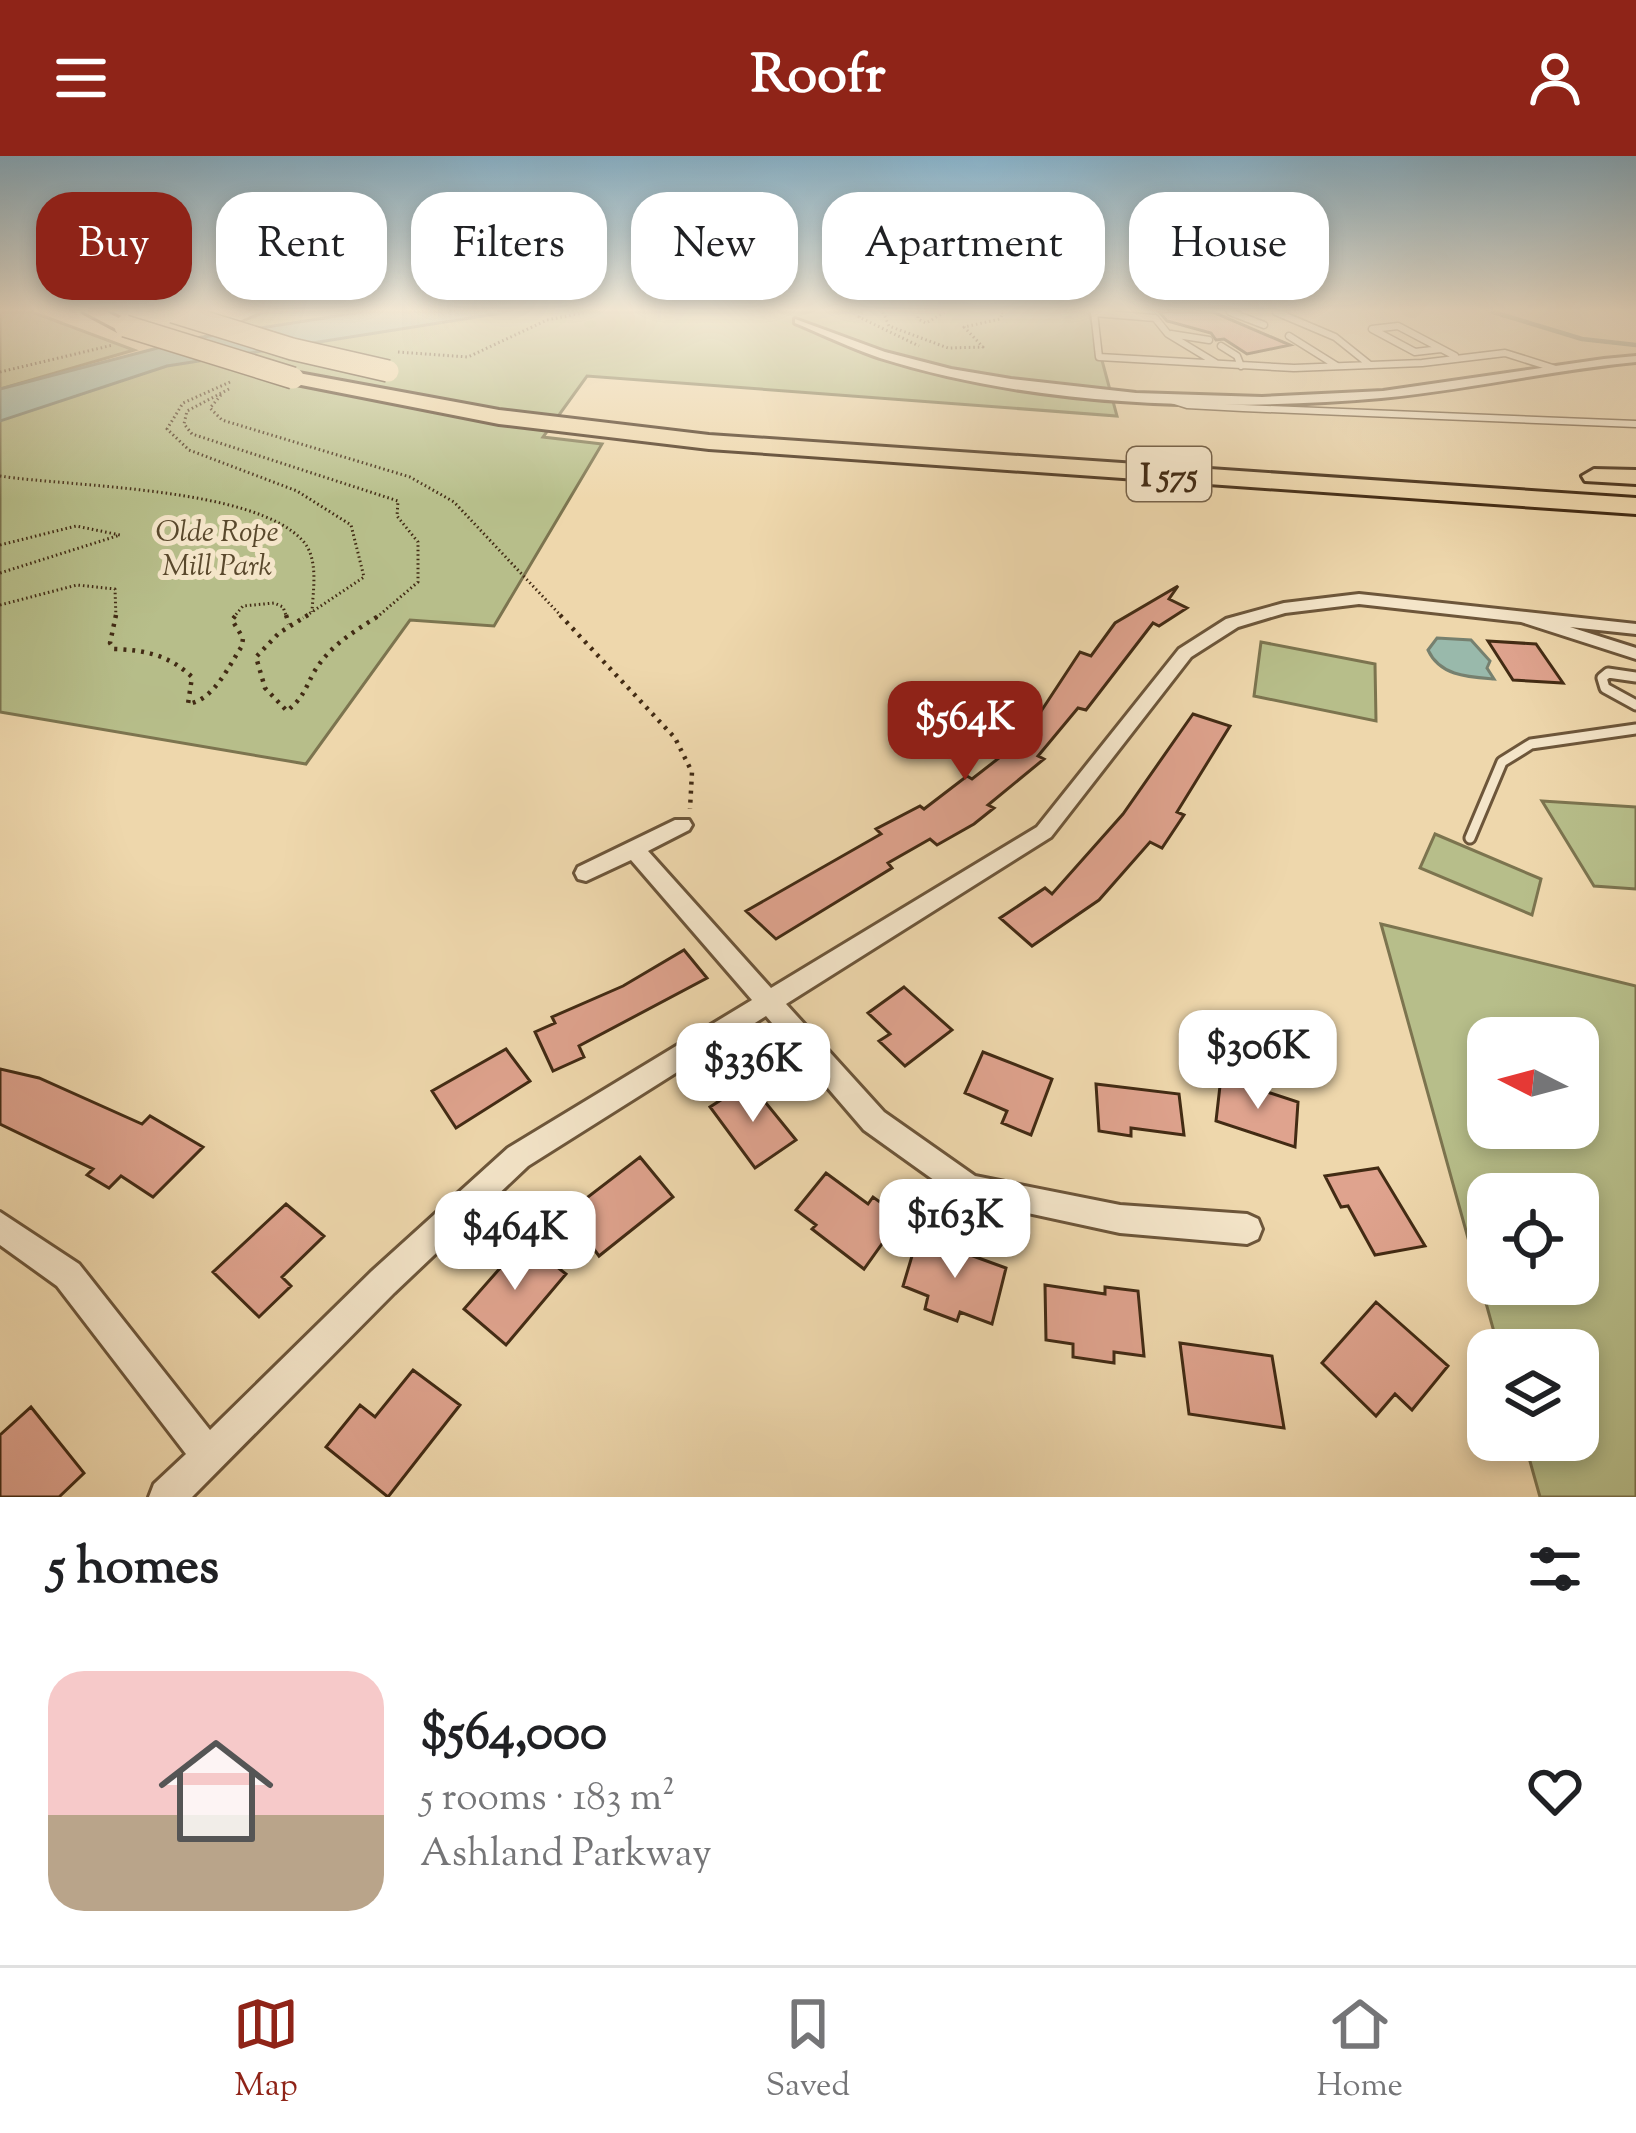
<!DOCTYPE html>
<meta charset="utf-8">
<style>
:root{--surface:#fff;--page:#f2f2f2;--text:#202124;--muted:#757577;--line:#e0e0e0;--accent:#8f2418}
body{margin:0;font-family:"Sorts Mill Goudy",serif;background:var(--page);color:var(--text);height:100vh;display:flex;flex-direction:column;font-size:45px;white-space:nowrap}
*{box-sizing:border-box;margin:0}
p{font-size:39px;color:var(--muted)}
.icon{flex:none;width:66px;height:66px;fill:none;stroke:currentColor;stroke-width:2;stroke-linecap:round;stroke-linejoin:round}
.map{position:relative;height:1341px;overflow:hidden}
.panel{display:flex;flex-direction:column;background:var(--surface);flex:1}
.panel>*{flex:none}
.hud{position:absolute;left:36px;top:36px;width:1566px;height:108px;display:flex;gap:24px}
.needle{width:78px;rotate:276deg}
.controls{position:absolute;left:1467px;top:861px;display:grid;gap:24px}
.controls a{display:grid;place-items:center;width:132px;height:132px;border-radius:24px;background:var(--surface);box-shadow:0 6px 18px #0003;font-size:60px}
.price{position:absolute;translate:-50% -102px;padding:0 27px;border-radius:24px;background:#fff;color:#222;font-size:39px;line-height:78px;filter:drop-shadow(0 3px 6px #0008)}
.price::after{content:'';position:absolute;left:50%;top:72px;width:36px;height:27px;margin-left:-18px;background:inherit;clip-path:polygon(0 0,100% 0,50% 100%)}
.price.on{background:var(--accent);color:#fff}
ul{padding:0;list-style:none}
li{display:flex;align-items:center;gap:36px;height:300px;padding:0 48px}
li+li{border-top:3px solid var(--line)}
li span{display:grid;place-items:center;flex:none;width:336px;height:240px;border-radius:36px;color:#555}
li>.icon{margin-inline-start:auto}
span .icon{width:144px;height:144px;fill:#fffc;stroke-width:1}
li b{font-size:51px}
h2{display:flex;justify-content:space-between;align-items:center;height:144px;padding:0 48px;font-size:51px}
.tag{padding:0 42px;border-radius:36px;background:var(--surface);box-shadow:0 6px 18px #0003;font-size:42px;line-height:108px}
.tag.on{background:var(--accent);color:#fff}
header{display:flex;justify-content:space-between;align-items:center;height:156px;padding:0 48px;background:var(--accent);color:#fff;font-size:54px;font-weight:700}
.tabs{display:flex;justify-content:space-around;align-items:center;height:168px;border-top:3px solid var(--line);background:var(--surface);font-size:33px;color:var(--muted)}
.tabs a{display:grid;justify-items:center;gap:6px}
.tabs .on{color:var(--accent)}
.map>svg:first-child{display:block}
</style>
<header><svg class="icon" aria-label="menu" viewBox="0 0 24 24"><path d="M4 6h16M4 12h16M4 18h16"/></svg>Roofr<svg class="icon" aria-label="person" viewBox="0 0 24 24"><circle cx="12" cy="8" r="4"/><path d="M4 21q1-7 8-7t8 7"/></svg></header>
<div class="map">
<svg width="1636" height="1341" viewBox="0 0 1636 1341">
<rect width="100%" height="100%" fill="#eed7ac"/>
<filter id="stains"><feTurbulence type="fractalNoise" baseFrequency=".00167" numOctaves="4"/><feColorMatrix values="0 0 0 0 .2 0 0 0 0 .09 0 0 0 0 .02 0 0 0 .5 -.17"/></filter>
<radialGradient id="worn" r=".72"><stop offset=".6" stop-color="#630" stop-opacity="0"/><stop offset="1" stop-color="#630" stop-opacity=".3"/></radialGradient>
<path fill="#b7be8a" stroke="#7c744f" stroke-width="3" fill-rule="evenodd" d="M0,156H32L134,194L0,233Z
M264,156H1089L1117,260L587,220L543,281L602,288L494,470L410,464L306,608L0,556V250L104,224Z
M1261,486L1375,508L1376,565L1254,540Z
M1542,645L1636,651V733L1594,730Z
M1435,678L1541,723L1532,759L1420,712Z
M1381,768L1636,830V1341H1540L1524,1284H1578V1194H1499ZM1488,882H1578V972H1488ZM1488,1038H1578V1128H1488Z"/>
<path fill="#99b9ab" stroke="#76806f" stroke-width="3" d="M363,156H508L167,210L0,265V233L196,182Z
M1437,482L1471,484L1490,505L1487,512L1494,523C1468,521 1440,520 1428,494Z"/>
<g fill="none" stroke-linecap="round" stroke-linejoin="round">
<path stroke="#76806f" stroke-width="4.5" d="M1493,156L1582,183L1636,189"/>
</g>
<path fill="#dfa38e" stroke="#422b14" stroke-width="3" d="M1159,156H1213L1290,189L1247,198L1224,183L1216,184L1211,177L1167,165Z
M1178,430L1169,443L1187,452L1159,470L1153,467L1086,554L1078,552L1038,600L1044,603L988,649L994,652L974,668L937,689L930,683L888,707L892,712L776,783L746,755L881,678L876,673L920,650L924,653L967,620L972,623L1013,591L1007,589L1024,570L1030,572L1080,496L1091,500L1115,467Z
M1488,485L1536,488L1563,527L1513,524Z
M1193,558L1230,570L1177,656L1184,659L1162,692L1150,686L1099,744L1032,790L1000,762L1045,732L1052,738L1123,658Z
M684,794L707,822L579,890L584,901L553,915L535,876L555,867L552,861L623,830Z
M904,831L952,874L905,910L879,885L890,878L868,857Z
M506,893L530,925L456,972L432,935Z
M983,896L1052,923L1031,979L1002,967L1007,955L965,937Z
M0,913L39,922L142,968L150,960L203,991L153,1041L121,1020L109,1032L87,1019L93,1013L0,968Z
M1221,921L1298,946L1295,991L1216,965Z
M749,926L796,984L755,1012L710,951Z
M1096,928L1179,938L1184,979L1131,972V980L1099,975Z
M640,1001L673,1041L599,1100L567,1057Z
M1378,1012L1425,1090L1375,1099L1348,1050L1341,1051L1325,1020Z
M826,1017L868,1048L873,1041L901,1061L864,1113L812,1073L816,1069L796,1054Z
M286,1048L324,1080L282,1121L291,1130L259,1161L213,1116Z
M918,1080L1006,1112L992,1168L960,1156L957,1165L925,1153L928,1140L903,1130Z
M524,1085L566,1118L506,1189L464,1153Z
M1045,1129L1105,1138V1131L1138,1135L1144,1200L1114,1196V1207L1073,1201V1188L1046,1184Z
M1376,1146L1448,1210L1412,1254L1395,1238L1376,1260L1322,1207Z
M1180,1187L1272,1200L1284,1272L1189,1258Z
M413,1214L460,1249L388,1341L326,1291L360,1249L375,1261Z
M31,1251L84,1317L59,1341H0V1279Z"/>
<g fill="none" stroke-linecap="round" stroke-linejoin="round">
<g stroke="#6d563a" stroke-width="9">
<path id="service-far1" d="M1094,156L1099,201L1294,212L1422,207L1505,197L1556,213
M1230,156L1264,169
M1276,156L1335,181L1370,209
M1094,157L1155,162L1168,178L1216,207
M1171,178L1209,184
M1289,180L1337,210
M1221,190L1237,200L1241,210
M1441,193L1415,196L1372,173L1398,170L1455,200
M1168,243L1187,249L1243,252L1636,268"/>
</g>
<g stroke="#6d563a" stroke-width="15">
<path id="service" d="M1636,521L1608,517L1602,522L1605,532L1636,549
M1470,682L1502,606L1531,588L1636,573"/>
</g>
<g stroke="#6d563a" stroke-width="6">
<path id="minor" d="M795,163L885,196L951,213L1011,223L1136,237L1262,241L1383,235L1604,203L1636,200V206C1551,214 1467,234 1381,242C1221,256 1035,251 880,202C851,192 824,179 795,167Z
M1359,438L1636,468V478L1570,471L1636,492V503L1521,466L1359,448L1285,457L1238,471L1191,501L1051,681L786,848L884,956L975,1020L1120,1049L1247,1058L1258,1063L1262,1073L1258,1083L1247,1088L1120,1077L959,1042L864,974L766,860L528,1010L394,1137L192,1341H149L154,1328L186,1298L57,1130L0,1089V1056L79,1108L210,1274L372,1115L508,992L752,844L631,704L586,725L578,723L575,717L578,711L675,664H689L692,669L689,674L648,695L771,832L1037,671L1179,493L1226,463L1284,447Z"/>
</g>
<g stroke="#422b14" stroke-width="6">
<path id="motorway" d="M84,156H107L134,170L118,174Z
M293,216L499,254L709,279L1636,342V358L709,293L499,268L286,226L283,222Z
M1594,313L1636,314V328L1585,325L1582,320Z"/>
</g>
<path stroke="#422b14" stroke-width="3" stroke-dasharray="1.5 3" stroke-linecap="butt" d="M862,156L859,161L919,190
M883,156L889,170L948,192L983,191L964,171L1000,163L1003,157L999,156
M918,156V163L926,167L945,156
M398,196L468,201L547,164L587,156
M0,216L113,189
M230,226L183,247L167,273L189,294L297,335L351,369L364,421L303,462
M229,233L187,255L184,268L192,278L398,345L397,360L418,386V426L376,462
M221,239L210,252L222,264L410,321L454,346L563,462
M0,320C72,331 255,331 303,385C319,403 313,434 312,456
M0,389L76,370L120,379L0,417
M0,449L77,429L115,433L116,462
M233,462L243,450L274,447L283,451L287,462"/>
<path stroke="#422b14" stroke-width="4.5" stroke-dasharray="3 6" stroke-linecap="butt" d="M116,459L110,487L114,493C145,494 169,499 192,521L188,548C214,544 228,511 242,490L243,482L232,464L236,459
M286,459L289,468
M308,459L279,477L256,501L265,532L287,555C303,542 305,533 314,516C330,489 355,475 380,459
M560,459L675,582L692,616L690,653"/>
<use href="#service-far1" stroke="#f4e5c9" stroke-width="6"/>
<use href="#service" stroke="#f4e5c9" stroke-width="9"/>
<use href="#minor" fill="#f4e5c9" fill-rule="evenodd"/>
<use href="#motorway" fill="#eed7ac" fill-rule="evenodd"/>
<g stroke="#422b14" stroke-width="24" stroke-linecap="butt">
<path id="motorway-bridge" d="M173,156L292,193L388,215
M125,170L293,222"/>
</g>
<use href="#motorway-bridge" stroke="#eed7ac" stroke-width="21"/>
</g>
<linearGradient id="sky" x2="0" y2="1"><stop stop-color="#88b6d0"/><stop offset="0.45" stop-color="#f7edda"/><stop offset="1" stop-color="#f7edda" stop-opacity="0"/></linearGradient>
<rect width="1636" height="343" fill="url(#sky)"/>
<g text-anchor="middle" stroke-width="10" stroke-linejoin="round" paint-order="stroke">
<g font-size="30" font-style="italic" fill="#59482c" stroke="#f4e5c9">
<text x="217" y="385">Olde Rope<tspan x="217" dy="34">Mill Park</tspan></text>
</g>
<rect fill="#f4e5c9" stroke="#77634a" stroke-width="3" x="1127" y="291" width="84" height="54" rx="9"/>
<g font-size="33" font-weight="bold" fill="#422b14">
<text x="1169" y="330">I 575</text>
</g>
</g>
<rect width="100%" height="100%" filter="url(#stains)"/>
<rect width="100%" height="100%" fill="url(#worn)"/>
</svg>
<div class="controls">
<a><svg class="needle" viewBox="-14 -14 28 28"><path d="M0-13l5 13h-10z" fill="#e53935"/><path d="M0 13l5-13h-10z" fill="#757577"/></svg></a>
<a><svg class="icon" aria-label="locate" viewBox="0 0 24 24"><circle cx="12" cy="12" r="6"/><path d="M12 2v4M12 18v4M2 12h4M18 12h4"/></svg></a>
<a><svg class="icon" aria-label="layers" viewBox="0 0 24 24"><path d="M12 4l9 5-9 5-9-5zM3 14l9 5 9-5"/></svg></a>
</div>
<b class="price on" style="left:965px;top:627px">$564K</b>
<b class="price" style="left:1258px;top:956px">$306K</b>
<b class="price" style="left:753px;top:969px">$336K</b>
<b class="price" style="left:955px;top:1125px">$163K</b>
<b class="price" style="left:515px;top:1137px">$464K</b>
<div class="hud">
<a class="tag on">Buy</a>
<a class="tag">Rent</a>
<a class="tag">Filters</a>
<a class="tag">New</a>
<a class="tag">Apartment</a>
<a class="tag">House</a>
</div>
</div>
<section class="panel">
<h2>5 homes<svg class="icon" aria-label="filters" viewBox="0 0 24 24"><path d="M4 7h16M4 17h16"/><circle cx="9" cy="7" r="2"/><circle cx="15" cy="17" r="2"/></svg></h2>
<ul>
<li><span style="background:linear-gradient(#f6c9c9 60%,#b9a48a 0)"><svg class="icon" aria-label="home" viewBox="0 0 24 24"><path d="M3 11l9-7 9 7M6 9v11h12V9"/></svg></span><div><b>$564,000</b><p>5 rooms · 183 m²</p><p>Ashland Parkway</p></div><svg class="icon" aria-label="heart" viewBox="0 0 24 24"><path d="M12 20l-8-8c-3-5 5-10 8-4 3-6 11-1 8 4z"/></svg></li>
</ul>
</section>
<nav class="tabs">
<a class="on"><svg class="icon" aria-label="map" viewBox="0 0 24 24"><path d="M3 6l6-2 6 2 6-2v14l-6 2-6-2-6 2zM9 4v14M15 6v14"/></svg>Map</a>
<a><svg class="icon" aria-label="saved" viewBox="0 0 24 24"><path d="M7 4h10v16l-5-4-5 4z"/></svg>Saved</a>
<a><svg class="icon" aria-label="home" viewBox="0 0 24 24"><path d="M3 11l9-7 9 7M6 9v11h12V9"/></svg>Home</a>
</nav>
